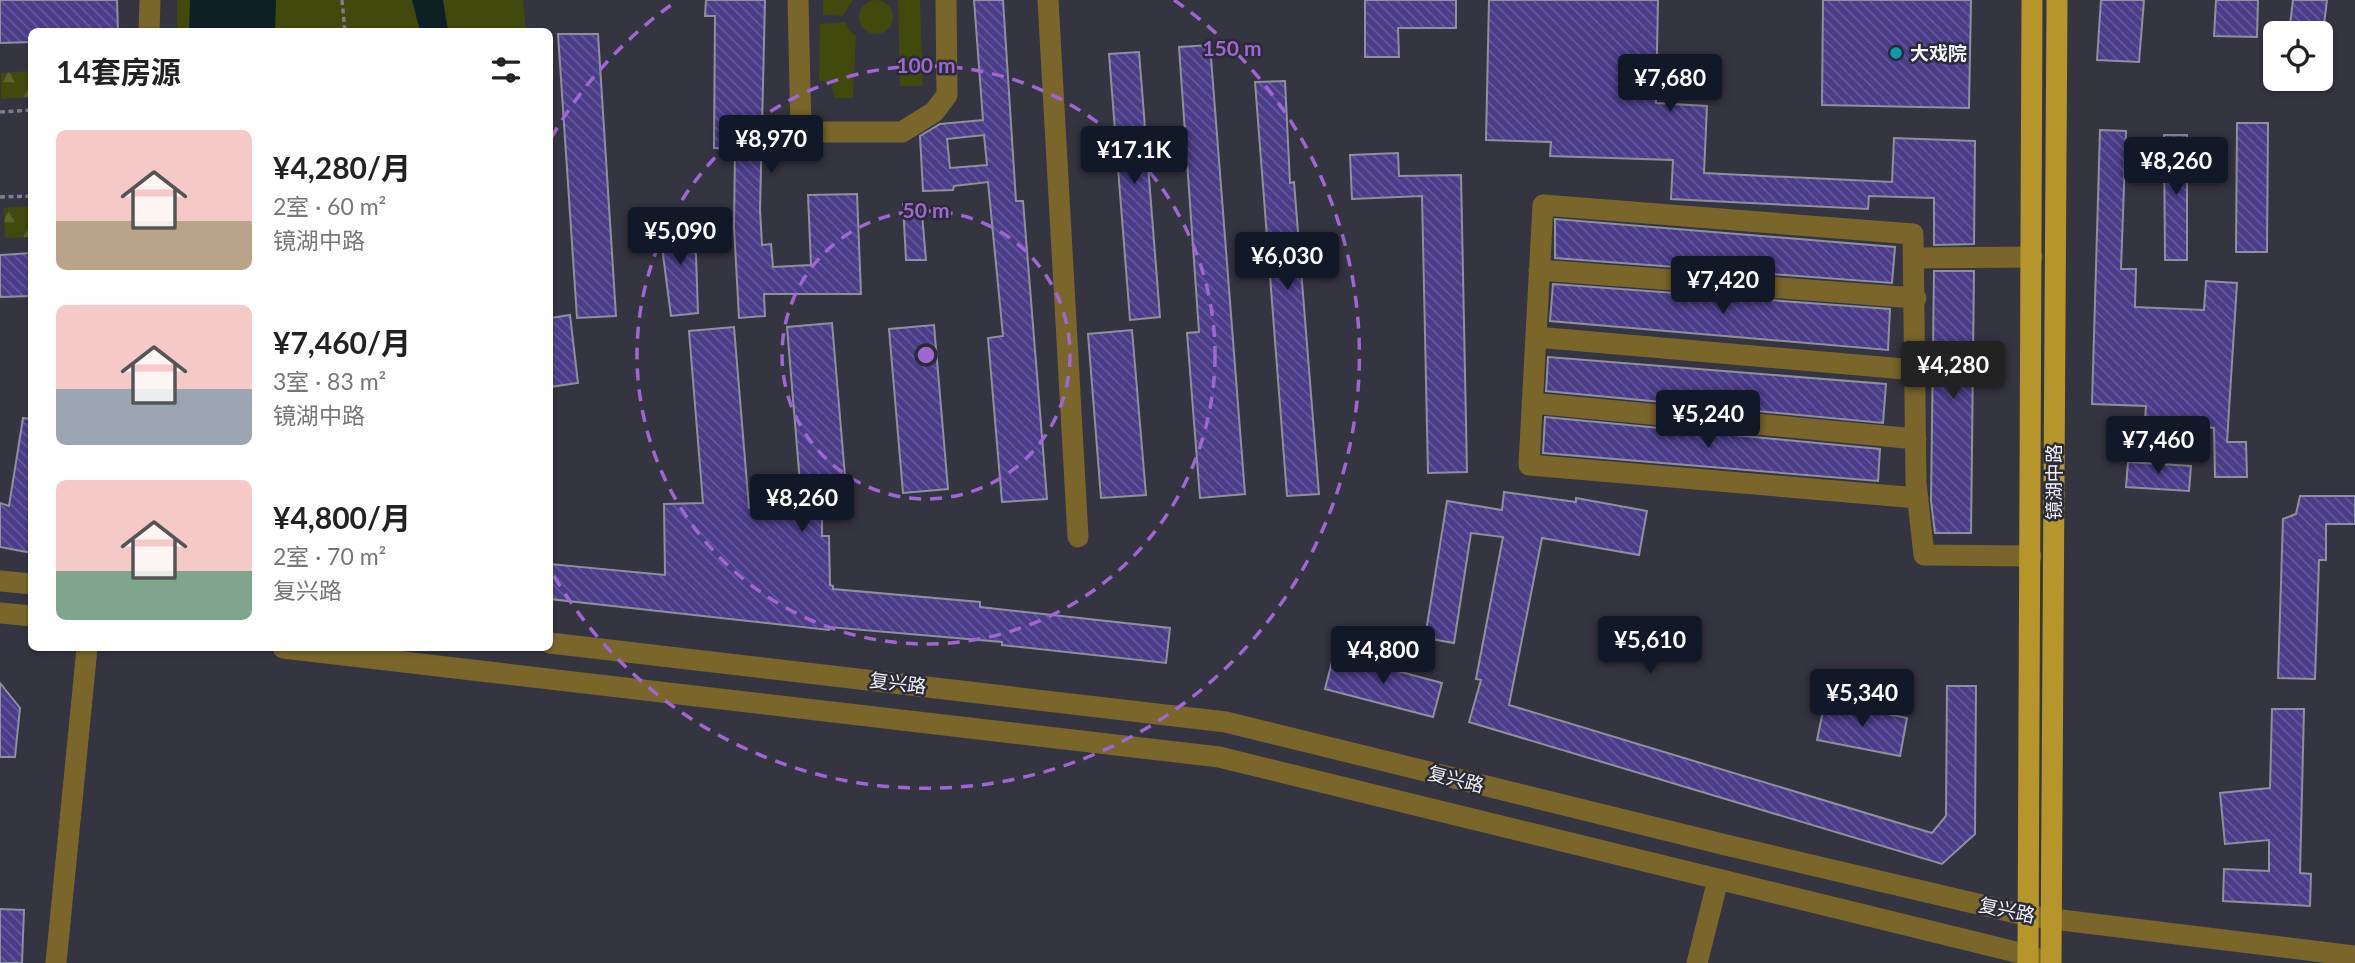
<!DOCTYPE html>
<html lang="zh">
<meta charset="utf-8">
<style>
:root{--surface:#fff;--page:#f6f6f6;--text:#222;--muted:#767676;--accent:#111827}
body{margin:0;font-family:Lato,"Noto Sans SC",sans-serif;background:var(--page);color:var(--text);height:100vh;display:flex;flex-direction:column;font-size:26px;white-space:nowrap}
*{box-sizing:border-box;margin:0}
p{font-size:23px;color:var(--muted)}
.icon{flex:none;width:38px;height:38px;fill:none;stroke:currentColor;stroke-width:2;stroke-linecap:round;stroke-linejoin:round}
.map{position:relative;flex:1;overflow:hidden}
.side{position:absolute;left:28px;top:28px;width:525px;height:623px;display:flex;flex-direction:column;background:var(--surface);border-radius:10px;box-shadow:0 2px 5px #0004}
.side>*{flex:none}
.tools{position:absolute;left:2263px;top:21px;display:grid;gap:14px}
.tools a{display:grid;place-items:center;width:70px;height:70px;border-radius:10px;background:var(--surface);box-shadow:0 2px 5px #0004;font-size:35px}
.price{position:absolute;translate:-50% -60px;padding:0 16px;border-radius:7px;background:var(--accent);color:#fff;font-size:23px;line-height:46px;filter:drop-shadow(0 2px 4px #0008)}
.price::after{content:'';position:absolute;left:50%;top:42px;width:21px;height:16px;margin-left:-10px;background:inherit;clip-path:polygon(0 0,100% 0,50% 100%)}
.price.active{background:#222;color:#fff}
ul{padding:0;list-style:none}
li{display:flex;align-items:center;gap:21px;height:175px;padding:0 28px}
li span{display:grid;place-items:center;flex:none;width:196px;height:140px;border-radius:10px;color:#555}
li>.icon{margin-inline-start:auto}
span .icon{width:84px;height:84px;fill:#fffc;stroke-width:1}
li b{font-size:30px}
h2{display:flex;justify-content:space-between;align-items:center;height:84px;padding:0 28px;font-size:30px}
.map>svg:first-child{display:block}
</style>
<div class="map">
<svg width="2355" height="963" viewBox="0 0 2355 963">
<defs>
<pattern id="forest-firs" width="22" height="20" patternUnits="userSpaceOnUse" patternTransform="scale(1.75)"><rect width="22" height="20" fill="#42490c"/><path d="M5 1l3.5 6h-7zM16 11l3.5 6h-7z" fill="#5e6430"/></pattern>
<pattern id="building-back-hatch" width="6" height="6" patternUnits="userSpaceOnUse" patternTransform="scale(1.75)"><rect width="6" height="6" fill="#4a3c89"/><path d="M-1 5l2 2M0 0l6 6M5-1l2 2" fill="none" stroke="#65599b"/></pattern>
</defs>
<rect width="100%" height="100%" fill="#353441"/>
<path fill="url(#forest-firs)" d="M31,71V97L1,99V73Z
M31,206V237L5,238L4,208Z"/>
<path fill="#42490c" d="M859 17a17 17 0 1 1 34 0a17 17 0 1 1-34 0Z
M177,0H523L526,31L177,32Z
M823,0H853L843,16L823,15Z
M898,0H920L923,86H900Z
M846,22L849,30L856,36L853,98H835L831,83L819,81L820,24Z"/>
<path fill="#0f2025" d="M190,0H276L275,31H189Z
M412,0H443L448,31H420Z"/>
<path fill="url(#building-back-hatch)" stroke="#908f9e" stroke-width="2" fill-rule="evenodd" d="M0,0H117L118,32H32V42L0,43Z
M706,0H765L760,210L762,245L771,244L773,267L811,265L808,195L857,194L861,294H764L765,316L739,318L734,227L735,149L714,148L715,16H705Z
M974,0H1003L1016,201H1023L1047,499L1002,502L988,338L1003,336L988,182L954,186L953,190L923,191L920,136L940,124L983,120ZM984,135L987,165L950,168L947,139Z
M1365,0H1456V28H1398L1399,57H1365Z
M1489,0H1658L1656,103L1707,106L1704,173L1892,182L1894,138L1975,141L1974,244L1934,245V198L1869,196L1868,209L1671,199L1673,160L1550,156L1551,142L1486,140Z
M1823,0H1971L1969,108L1822,105Z
M2101,0H2144L2139,62L2097,60Z
M2216,0H2258L2257,37L2214,36Z
M2293,0H2327L2323,33H2289Z
M558,34H598L616,316L577,318Z
M1210,45L1245,494L1200,498L1187,333L1199,332L1179,47Z
M1139,52L1160,317L1130,320L1109,54Z
M1285,81L1290,183L1294,182L1319,494L1287,496L1255,82Z
M2237,123H2268L2267,252H2236Z
M2100,130L2126,131L2121,269H2136L2135,307L2204,310L2206,281L2237,283L2227,442H2246L2247,477H2215L2214,428L2198,427V423L2145,420L2146,406L2092,404Z
M2164,135H2187V260H2165Z
M1398,153L1399,176L1461,175L1467,472L1428,473L1422,196L1352,199L1350,155Z
M921,203L926,260H906L903,204Z
M687,219L696,255L698,313L671,316L659,224Z
M1555,219L1895,247L1892,283L1555,258Z
M32,253V296L0,297V255Z
M1934,271H1974L1971,533H1935L1931,501Z
M1553,284L1890,309L1888,350L1550,321Z
M570,315L578,383L550,387V318Z
M832,323L846,488L822,490V536H829L830,585L833,586V589L980,602V607L1170,628L1166,663L1002,645V642L829,627V630L550,599V564L665,575L664,504L703,503L689,331L734,327L749,508L802,507L787,327Z
M934,325L948,489L903,493L889,329Z
M1132,330L1146,495L1101,498L1088,334Z
M1548,357L1886,384L1883,423L1546,391Z
M1545,417L1880,449L1878,481L1543,453Z
M23,418L32,419V553L0,547V503L9,506Z
M2128,462L2191,466L2189,491L2126,487Z
M1504,492L1576,502V498L1647,511L1639,555L1542,538L1509,705L1932,833L1946,816L1947,686H1976L1975,834L1942,864L1469,722L1481,680L1476,679L1503,537L1471,533L1454,643L1425,638L1447,501L1502,510Z
M2300,496H2355V524H2326V560H2319L2315,679L2278,678L2283,519L2296,514Z
M1334,654L1442,683L1433,717L1325,689Z
M0,683L20,708L15,757H0Z
M1825,701L1907,718L1900,756L1817,740Z
M2272,709H2304L2300,873L2311,874L2310,906L2223,901L2224,869L2269,871V840L2225,844L2220,793L2270,788Z
M0,909L24,910L22,963H0Z"/>
<g fill="none" stroke-linecap="round" stroke-linejoin="round">
<path stroke="#7e7d88" stroke-width="3.5" stroke-dasharray="5 3.5" stroke-linecap="butt" d="M342,0L345,32
M0,112L32,110
M0,197L32,196"/>
<path stroke="#7a662a" stroke-width="21" d="M798,0L801,132H902L934,112L947,95L946,0
M1048,0L1078,537
M149,32L150,0
M1915,258L2032,257
M1539,270L1916,298
M1536,337L1916,370
M1532,403L1916,439
M1918,498L1529,465L1543,205L1913,234L1916,483L1924,555L2031,556
M0,581L32,584
M0,613L32,616
M550,643L1226,722L1726,845L2029,916L2355,956
M283,648L1219,757L2028,955L2047,963
M56,963L87,648
M1697,963L1718,880"/>
<path stroke="#b6952b" stroke-width="21" d="M2028,963L2032,0
M2051,963L2057,0"/>
</g>
<g fill="none" stroke="#9f67d1" stroke-width="3.5" stroke-dasharray="12 9">
<circle cx="926" cy="355" r="144"/>
<circle cx="926" cy="355" r="289"/>
<path d="M551 138A433 433 0 0 1 678 0M1174 0A433 433 0 1 1 551 571"/>
</g>
<circle fill="#0f9aa8" stroke="#2b2a37" stroke-width="2.5" cx="1896" cy="53" r="7"/>
<g text-anchor="middle" stroke-width="5" stroke-linejoin="round" paint-order="stroke">
<g font-size="19" font-weight="bold" fill="#f2f2fa" stroke="#2b2a37" text-anchor="start">
<text x="1910" y="60">大戏院</text>
</g>
<g font-size="19" fill="#f2f2fa" stroke="#2b2a37">
<text transform="translate(2054 482) rotate(-90)" y="7">镜湖中路</text>
<text transform="translate(898 683) rotate(7)" y="7">复兴路</text>
<text transform="translate(1456 779) rotate(14)" y="7">复兴路</text>
<text transform="translate(2007 910) rotate(12)" y="7">复兴路</text>
</g>
</g>
<circle cx="926" cy="355" r="10" fill="#9f67d1" stroke="#2b2a37" stroke-width="3.5"/>
<g font-size="21" text-anchor="middle" font-weight="bold" fill="#9f67d1" stroke="#2b2a37" stroke-width="5" stroke-linejoin="round" paint-order="stroke">
<text x="1232" y="56">150 m</text>
<text x="926" y="73">100 m</text>
<text x="926" y="218">50 m</text>
</g>
</svg>
<div class="tools">
<a><svg class="icon" aria-label="locate" viewBox="0 0 24 24"><circle cx="12" cy="12" r="6"/><path d="M12 2v4M12 18v4M2 12h4M18 12h4"/></svg></a>
</div>
<b class="price" style="left:1670px;top:114px">¥7,680</b>
<b class="price" style="left:771px;top:175px">¥8,970</b>
<b class="price" style="left:1134px;top:186px">¥17.1K</b>
<b class="price" style="left:2176px;top:197px">¥8,260</b>
<b class="price" style="left:680px;top:267px">¥5,090</b>
<b class="price" style="left:1287px;top:292px">¥6,030</b>
<b class="price" style="left:1723px;top:316px">¥7,420</b>
<b class="price active" style="left:1953px;top:401px">¥4,280</b>
<b class="price" style="left:1708px;top:450px">¥5,240</b>
<b class="price" style="left:2158px;top:476px">¥7,460</b>
<b class="price" style="left:802px;top:534px">¥8,260</b>
<b class="price" style="left:1650px;top:676px">¥5,610</b>
<b class="price" style="left:1383px;top:686px">¥4,800</b>
<b class="price" style="left:1862px;top:729px">¥5,340</b>
<section class="side">
<h2>14套房源<svg class="icon" aria-label="filters" viewBox="0 0 24 24"><path d="M4 7h16M4 17h16"/><circle cx="9" cy="7" r="2"/><circle cx="15" cy="17" r="2"/></svg></h2>
<ul>
<li><span style="background:linear-gradient(#f6c9c9 65%,#b9a48a 0)"><svg class="icon" aria-label="home" viewBox="0 0 24 24"><path d="M3 11l9-7 9 7M6 9v11h12V9"/></svg></span><div><b>¥4,280/月</b><p>2室 · 60 m²</p><p>镜湖中路</p></div></li>
<li><span style="background:linear-gradient(#f6c9c9 60%,#9aa5b1 0)"><svg class="icon" aria-label="home" viewBox="0 0 24 24"><path d="M3 11l9-7 9 7M6 9v11h12V9"/></svg></span><div><b>¥7,460/月</b><p>3室 · 83 m²</p><p>镜湖中路</p></div></li>
<li><span style="background:linear-gradient(#f6c9c9 65%,#7fa58c 0)"><svg class="icon" aria-label="home" viewBox="0 0 24 24"><path d="M3 11l9-7 9 7M6 9v11h12V9"/></svg></span><div><b>¥4,800/月</b><p>2室 · 70 m²</p><p>复兴路</p></div></li>
</ul>
</section>
</div>
